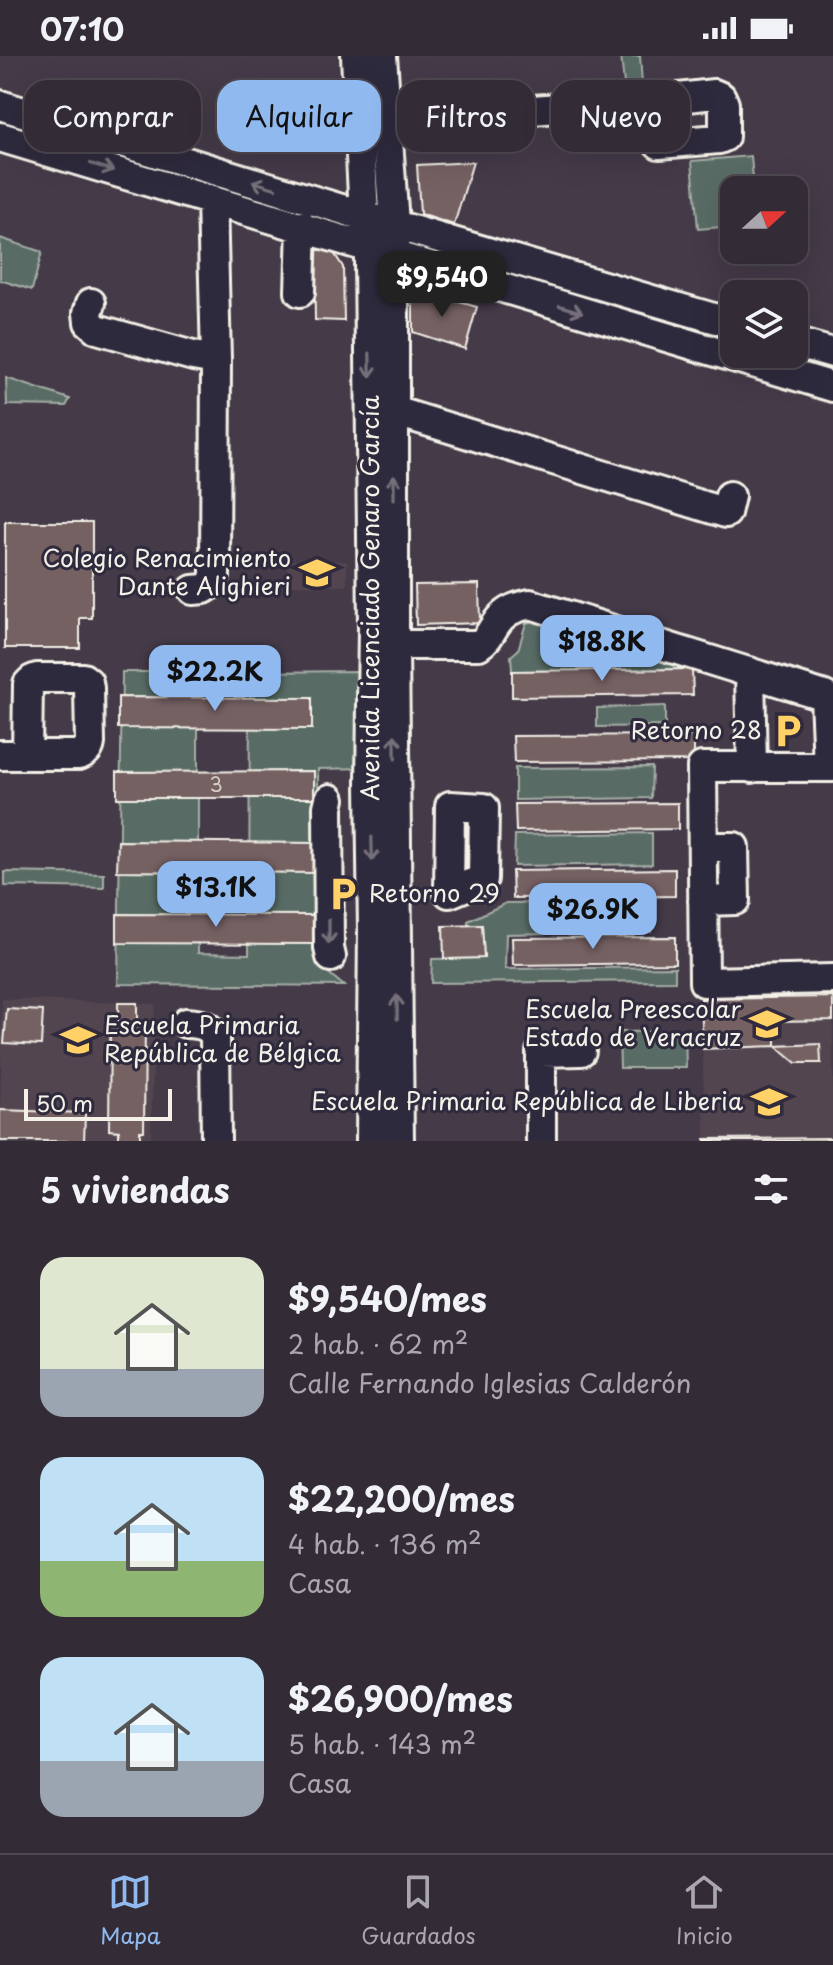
<!DOCTYPE html>
<html lang="es">
<meta charset="utf-8">
<style>
:root{--surface:#332c36;--page:#3e3842;--text:#f1f3f6;--muted:#a9a7ad;--line:#4e4851;--accent:#90b9f0}
body{margin:0;font-family:"Playpen Sans",sans-serif;background:var(--page);color:var(--text);height:100vh;display:flex;flex-direction:column;font-size:30px;white-space:nowrap}
*{box-sizing:border-box;margin:0}
p{font-size:26px;color:var(--muted)}
.icon{flex:none;width:44px;height:44px;fill:none;stroke:currentColor;stroke-width:2;stroke-linecap:round;stroke-linejoin:round}
.map{position:relative;height:1085px;overflow:hidden}
.side{display:flex;flex-direction:column;background:var(--surface);flex:1}
.side>*{flex:none}
.top-card{position:absolute;left:24px;top:24px;width:786px;height:72px;display:flex;gap:16px}
.needle{width:52px;rotate:69deg}
.fabs{position:absolute;left:720px;top:120px;display:grid;gap:16px}
.fabs a{display:grid;place-items:center;width:88px;height:88px;border-radius:16px;background:var(--surface);box-shadow:0 8px 32px #0002,0 0 0 2px var(--line);font-size:40px}
.scale{position:absolute;left:24px;bottom:20px;width:148px;box-sizing:border-box;padding-left:8px;border:4px solid #f4f1e8;border-top:0;font-size:22px;line-height:28px;white-space:nowrap;color:#f4f1e8;-webkit-text-stroke:6px #2f2a3d;paint-order:stroke}
.price{position:absolute;translate:-50% -68px;padding:0 18px;border-radius:16px;background:var(--accent);color:#111;font-size:26px;line-height:52px;filter:drop-shadow(0 2px 4px #0008)}
.price::after{content:'';position:absolute;left:50%;top:48px;width:24px;height:18px;margin-left:-12px;background:inherit;clip-path:polygon(0 0,100% 0,50% 100%)}
.price.active{background:#222;color:#fff}
ul{padding:0;list-style:none}
li{display:flex;align-items:center;gap:24px;height:200px;padding:0 40px}
li span{display:grid;place-items:center;flex:none;width:224px;height:160px;border-radius:24px;color:#555}
li>.icon{margin-inline-start:auto}
span .icon{width:96px;height:96px;fill:#fffc;stroke-width:1}
li b{font-size:34px}
h2{display:flex;justify-content:space-between;align-items:center;height:96px;padding:0 40px;font-size:34px}
.tag{padding:0 28px;border-radius:24px;background:var(--surface);box-shadow:0 8px 32px #0002,0 0 0 2px var(--line);font-size:28px;line-height:72px}
.tag.active{background:var(--accent);color:#111}
.status{display:flex;justify-content:space-between;align-items:center;height:56px;padding:0 40px;background:var(--surface);direction:ltr}
.status svg{height:22px;fill:currentColor}
.menu{display:flex;justify-content:space-around;align-items:center;height:112px;border-top:2px solid var(--line);background:var(--surface);font-size:22px;color:var(--muted)}
.menu a{display:grid;justify-items:center;gap:4px}
.menu .active{color:var(--accent)}
.map>svg:first-child{display:block}
</style>
<div class="status"><b>07:10</b><svg viewBox="0 0 49 12"><path d="M0 12V9h3v3zM5 12V6h3v6zM10 12V3h3v9zM15 12V0h3v12zM26 1h20v11H26zM47 4h2v5h-2z"/></svg></div>
<div class="map">
<svg width="833" height="1085" viewBox="0 0 833 1085">
<rect width="100%" height="100%" fill="#443a48"/>
<filter id="ink" filterUnits="userSpaceOnUse"><feTurbulence type="fractalNoise" baseFrequency=".0125" numOctaves="2"/><feDisplacementMap in="SourceGraphic" scale="16" xChannelSelector="R" yChannelSelector="G"/><feConvolveMatrix kernelMatrix="1 2 1 2 8 2 1 2 1" color-interpolation-filters="sRGB"/></filter>
<g filter="url(#ink)">
<path fill="#524550" d="M287,504L347,505V530L287,529Z
M833,941V1085H705L701,943Z
M2,943L155,948L151,1085H0Z"/>
<path fill="#596c65" stroke="#a6aea6" stroke-width="2" d="M621,0H640L642,27L624,28Z
M751,100L754,134H734V170L698,173L692,105Z
M0,182L42,196L32,234L0,224Z
M6,322L70,343L66,350L7,349Z
M534,565L544,566L558,572L692,613L512,615L511,600L518,594L526,567Z
M365,615L366,712L318,713L319,909L344,930L118,928L122,616H198V897L249,898L250,616Z
M665,650V670L597,671V652Z
M652,711L651,742L515,744V712Z
M652,777V808L514,810L515,779Z
M5,816L104,818V832L5,830Z
M652,845L651,875L506,878L505,913L675,911V925L431,927L432,903L484,902L482,870L468,869V865L506,847Z
M685,975L686,1012H620L619,976Z"/>
<path fill="#746062" stroke="#f4f1e8" stroke-width="2" d="M473,106L454,169L420,158L417,109Z
M314,192L332,194L343,211L344,265L315,264Z
M413,233L477,251L465,293L413,276Z
M5,466H92V562H80V592H5Z
M479,528L480,567L416,569L415,529Z
M692,613L693,639L512,641V615Z
M118,641L312,642V673L118,672Z
M694,679V705L514,706L513,680Z
M314,715V742H117V716Z
M678,747V773L516,775L515,748Z
M118,785L315,787V817L117,815Z
M675,813V840L513,842L512,815Z
M117,858L315,859L316,888L117,887Z
M482,869L484,902L444,903L443,870Z
M675,881V907L513,909L512,882Z
M833,941V964L776,965V990L703,993L701,943Z
M118,947H137V966H145L144,1075H140V1085H119V1075L109,1074L110,966H118Z
M7,953L43,955L41,989L4,987Z
M820,988L821,1007H796L776,990Z
M0,1054L85,1057L84,1085H0Z
M833,1082V1085H705V1083Z"/>
<g fill="none" stroke-linecap="round" stroke-linejoin="round">
<g stroke="#f4f1e8" stroke-width="34">
<path id="minor" d="M356,0L364,160L369,203L373,571L371,727L373,875L371,1085
M382,0L394,168V589L399,1085
M0,49L364,160L734,268
M387,65L652,45L714,38L721,41L724,48V81L719,83L659,88L655,83L652,45
M0,81L833,331
M300,236L302,170
M91,247L88,257L89,266L97,273L193,300L216,304
M794,286L833,297
M394,355L726,457L730,440
M193,534L204,533L212,528L215,519L216,304L212,144
M377,589H479C492,581 493,566 505,558C512,552 522,550 530,548L825,640L828,711
M750,616L752,712
M0,699H79C86,696 89,694 90,687L89,632L88,626L83,622H37L32,624L28,628L27,699
M833,711H702L704,926L833,923
M330,743L328,751L329,892L331,901
M450,750L484,752L483,823L449,837Z
M703,791H734L735,844L703,845
M186,967C200,968 208,968 215,980L216,1085
M541,1085V996L581,995"/>
</g>
<use href="#minor" stroke="#2f2a3d" stroke-width="28"/>
</g>
<defs><path id="oneway-shaft" d="M-6 0H5M1.5-3L5.5 0L1.5 3" fill="none" stroke-width="1.6" stroke-linecap="round" stroke-linejoin="round" transform="scale(2)"/></defs>
<g stroke="#747079">
<use href="#oneway-shaft" transform="translate(102 111) rotate(17)"/>
<use href="#oneway-shaft" transform="translate(264 129) rotate(-163)"/>
<use href="#oneway-shaft" transform="translate(571 253) rotate(17)"/>
<use href="#oneway-shaft" transform="translate(370 309) rotate(89)"/>
<use href="#oneway-shaft" transform="translate(394 431) rotate(-90)"/>
<use href="#oneway-shaft" transform="translate(395 691) rotate(-91)"/>
<use href="#oneway-shaft" transform="translate(372 793) rotate(89)"/>
<use href="#oneway-shaft" transform="translate(329 876) rotate(90)"/>
<use href="#oneway-shaft" transform="translate(397 951) rotate(-91)"/>
</g>
</g>
<defs>
<g id="school-bare" transform="scale(2.76)"><path d="M0-5L7-2L0 1L-7-2ZM-4 1L0 2.5L4 1V4Q0 6-4 4Z" fill="#ffd166" stroke="#2f2a3d" stroke-width="2.5" paint-order="stroke"/></g>
<g id="parking-bare" transform="scale(2.76)"><path d="M-3.5-5.5H1a3.5 3.5 0 0 1 0 7H-1V5.5H-3.5ZM-1-3.4V-.6H.8a1.4 1.4 0 0 0 0-2.8Z" fill="#ffd166" stroke="#2f2a3d" stroke-width="2.5" paint-order="stroke"/></g>
</defs>
<g fill-rule="evenodd">
<use href="#school-bare" x="317" y="517"/>
<use href="#parking-bare" x="788" y="675"/>
<use href="#parking-bare" x="343" y="838"/>
<use href="#school-bare" x="767" y="968"/>
<use href="#school-bare" x="78" y="984"/>
<use href="#school-bare" x="769" y="1046"/>
</g>
<g text-anchor="middle" stroke-width="6" stroke-linejoin="round" paint-order="stroke">
<g font-size="20" fill="#d4cdc6">
<text x="216" y="736">3</text>
</g>
<g font-size="24" fill="#f4f1e8" stroke="#2f2a3d" text-anchor="end">
<text x="291" y="511">Colegio Renacimiento<tspan x="291" dy="28">Dante Alighieri</tspan></text>
<text x="762" y="683">Retorno 28</text>
<text x="369" y="846" text-anchor="start">Retorno 29</text>
<text x="741" y="962">Escuela Preescolar<tspan x="741" dy="28">Estado de Veracruz</tspan></text>
<text x="104" y="978" text-anchor="start">Escuela Primaria<tspan x="104" dy="28">República de Bélgica</tspan></text>
<text x="743" y="1054">Escuela Primaria República de Liberia</text>
</g>
<g font-size="24" fill="#f4f1e8" stroke="#2f2a3d">
<text transform="translate(371 542) rotate(-90)" y="8">Avenida Licenciado Genaro García</text>
</g>
</g>
</svg>
<div class="fabs">
<a><svg class="needle" viewBox="-14 -14 28 28"><path d="M0-13l5 13h-10z" fill="#e53935"/><path d="M0 13l5-13h-10z" fill="#a9a7ad"/></svg></a>
<a><svg class="icon" aria-label="layers" viewBox="0 0 24 24"><path d="M12 4l9 5-9 5-9-5zM3 14l9 5 9-5"/></svg></a>
</div>
<div class="scale">50 m</div>
<b class="price active" style="left:442px;top:263px">$9,540</b>
<b class="price" style="left:602px;top:627px">$18.8K</b>
<b class="price" style="left:215px;top:657px">$22.2K</b>
<b class="price" style="left:216px;top:873px">$13.1K</b>
<b class="price" style="left:593px;top:895px">$26.9K</b>
<div class="top-card">
<a class="tag">Comprar</a>
<a class="tag active">Alquilar</a>
<a class="tag">Filtros</a>
<a class="tag">Nuevo</a>
</div>
</div>
<section class="side">
<h2>5 viviendas<svg class="icon" aria-label="filters" viewBox="0 0 24 24"><path d="M4 7h16M4 17h16"/><circle cx="9" cy="7" r="2"/><circle cx="15" cy="17" r="2"/></svg></h2>
<ul>
<li><span style="background:linear-gradient(#dfe7d0 70%,#9aa5b1 0)"><svg class="icon" aria-label="home" viewBox="0 0 24 24"><path d="M3 11l9-7 9 7M6 9v11h12V9"/></svg></span><div><b>$9,540/mes</b><p>2 hab. · 62 m²</p><p>Calle Fernando Iglesias Calderón</p></div></li>
<li><span style="background:linear-gradient(#bfe0f5 65%,#8fb573 0)"><svg class="icon" aria-label="home" viewBox="0 0 24 24"><path d="M3 11l9-7 9 7M6 9v11h12V9"/></svg></span><div><b>$22,200/mes</b><p>4 hab. · 136 m²</p><p>Casa</p></div></li>
<li><span style="background:linear-gradient(#bfe0f5 65%,#9aa5b1 0)"><svg class="icon" aria-label="home" viewBox="0 0 24 24"><path d="M3 11l9-7 9 7M6 9v11h12V9"/></svg></span><div><b>$26,900/mes</b><p>5 hab. · 143 m²</p><p>Casa</p></div></li>
</ul>
</section>
<nav class="menu">
<a class="active"><svg class="icon" aria-label="map" viewBox="0 0 24 24"><path d="M3 6l6-2 6 2 6-2v14l-6 2-6-2-6 2zM9 4v14M15 6v14"/></svg>Mapa</a>
<a><svg class="icon" aria-label="saved" viewBox="0 0 24 24"><path d="M7 4h10v16l-5-4-5 4z"/></svg>Guardados</a>
<a><svg class="icon" aria-label="home" viewBox="0 0 24 24"><path d="M3 11l9-7 9 7M6 9v11h12V9"/></svg>Inicio</a>
</nav>
